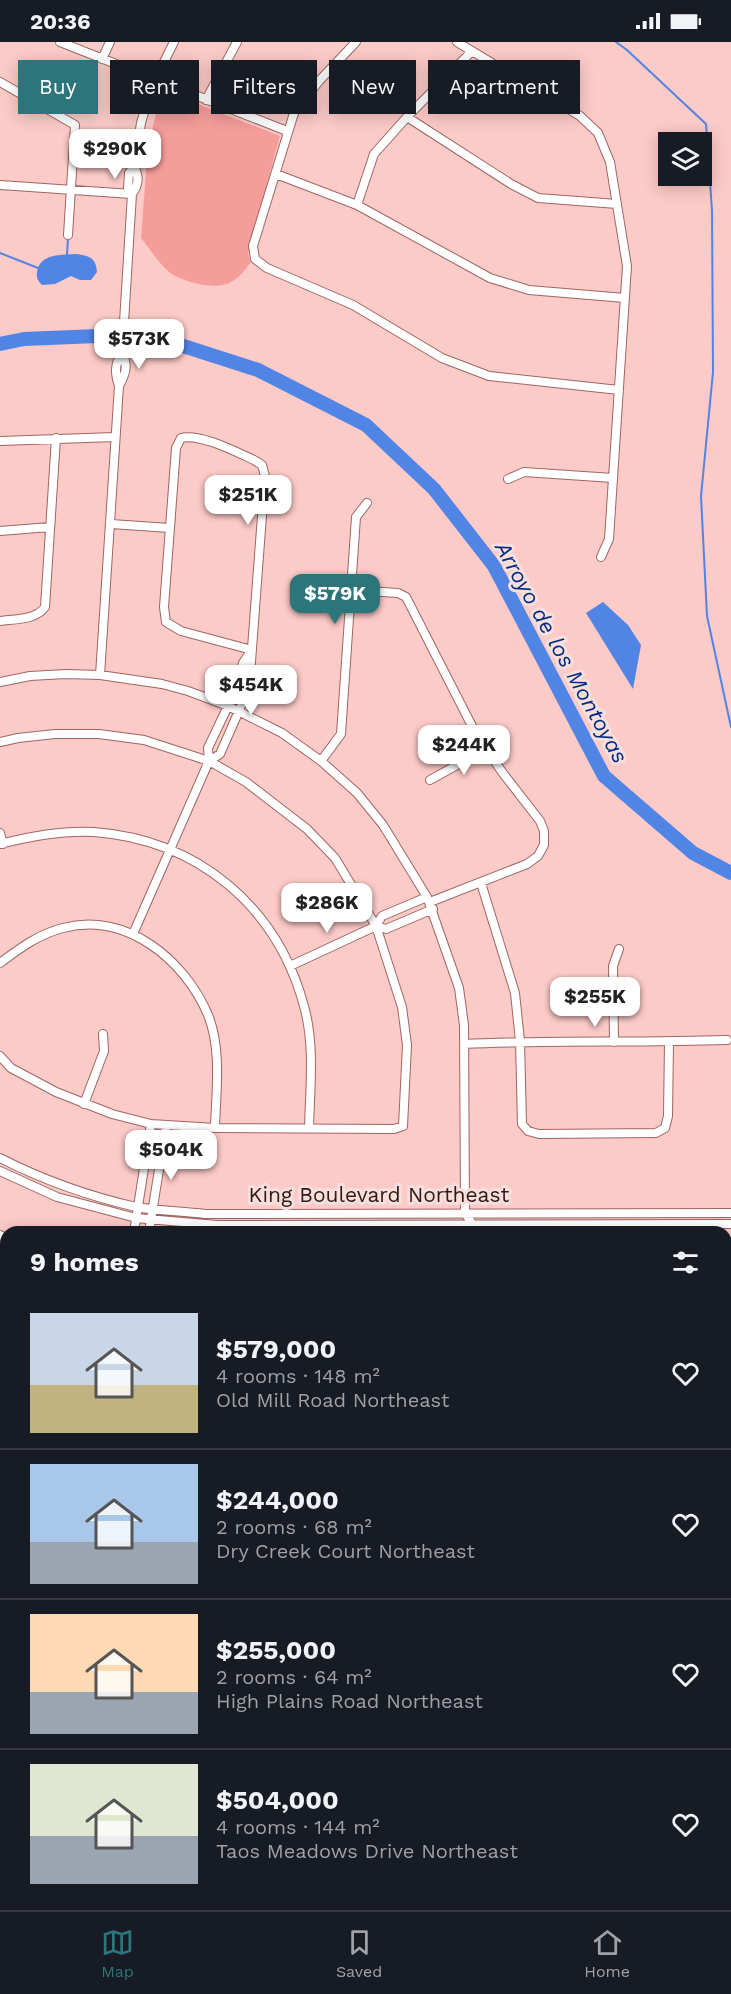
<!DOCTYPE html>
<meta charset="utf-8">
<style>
:root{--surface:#171b24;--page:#242831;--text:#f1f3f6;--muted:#9ea1a6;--line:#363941;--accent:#2c767b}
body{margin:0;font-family:"Work Sans",sans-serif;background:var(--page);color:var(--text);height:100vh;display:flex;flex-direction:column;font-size:22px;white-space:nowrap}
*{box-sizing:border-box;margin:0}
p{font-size:20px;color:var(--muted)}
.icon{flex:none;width:33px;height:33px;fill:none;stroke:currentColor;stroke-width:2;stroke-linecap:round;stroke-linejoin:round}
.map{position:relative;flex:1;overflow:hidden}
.sheet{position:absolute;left:0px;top:1184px;width:732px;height:686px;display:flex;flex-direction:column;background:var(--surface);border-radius:18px 18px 0 0;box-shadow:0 3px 15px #0003}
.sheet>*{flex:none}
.banner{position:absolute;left:18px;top:18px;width:696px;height:54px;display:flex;gap:12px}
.tools{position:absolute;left:658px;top:90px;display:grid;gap:12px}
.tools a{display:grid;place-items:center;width:54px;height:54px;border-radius:0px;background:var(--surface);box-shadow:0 3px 15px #0003;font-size:30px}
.price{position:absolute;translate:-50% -51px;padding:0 14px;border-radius:12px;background:#fff;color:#222;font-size:20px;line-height:39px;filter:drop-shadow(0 2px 3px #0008)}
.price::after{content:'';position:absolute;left:50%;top:36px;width:18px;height:14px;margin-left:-9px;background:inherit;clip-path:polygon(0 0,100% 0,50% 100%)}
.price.active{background:var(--accent);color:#fff}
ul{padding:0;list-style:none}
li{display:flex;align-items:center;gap:18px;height:150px;padding:0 30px}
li+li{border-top:2px solid var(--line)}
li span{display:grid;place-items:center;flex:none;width:168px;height:120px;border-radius:0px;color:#555}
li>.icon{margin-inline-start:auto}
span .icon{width:72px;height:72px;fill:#fffc;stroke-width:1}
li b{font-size:26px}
h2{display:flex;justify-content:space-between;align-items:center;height:72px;padding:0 30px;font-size:26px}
.tag{padding:0 21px;border-radius:0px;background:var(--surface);box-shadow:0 3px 15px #0003;font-size:21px;line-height:54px}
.tag.active{background:var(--accent);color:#fff}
.status{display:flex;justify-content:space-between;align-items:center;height:42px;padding:0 30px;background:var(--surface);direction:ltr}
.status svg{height:16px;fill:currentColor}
.tabs{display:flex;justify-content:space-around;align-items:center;height:84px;border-top:2px solid var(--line);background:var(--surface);font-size:16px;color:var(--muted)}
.tabs a{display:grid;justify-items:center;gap:3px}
.tabs .active{color:var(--accent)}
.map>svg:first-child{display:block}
</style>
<div class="status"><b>20:36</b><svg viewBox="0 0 49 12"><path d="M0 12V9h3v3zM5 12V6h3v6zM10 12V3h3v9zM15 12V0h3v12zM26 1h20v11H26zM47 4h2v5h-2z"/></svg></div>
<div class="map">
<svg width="731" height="1868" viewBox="0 0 731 1868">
<rect width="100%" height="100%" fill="#fccac7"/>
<path fill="#f49d9a" d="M162,48L280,94L248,212L251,220C245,228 240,235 231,240C216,249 181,240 168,229C157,219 150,207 141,196L148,104Z"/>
<path fill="#5084e5" d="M77,212C90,214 96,216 97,230L91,238H80L71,234L55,242L42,243C38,239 36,236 37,230C40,211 62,213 77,212Z
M603,560L628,583L641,603L633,647L586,571Z"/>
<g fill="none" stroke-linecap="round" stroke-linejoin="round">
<path stroke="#5084e5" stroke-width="2" d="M616,0L627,8L706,82L712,169L713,330L701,454L707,574L731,685
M0,211L38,226
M67,213L68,196"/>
<path stroke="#5084e5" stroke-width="14" d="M0,302L24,297L146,292L258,328L366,383L434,447L494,524L604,734L693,811L731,831"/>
<g stroke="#9d6664" stroke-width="10">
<path id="minor" d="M60,0L287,89
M356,0L319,39L294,71L253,204L255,217L267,226L353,263L442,316L489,334L619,348
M457,0L580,74L598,91L610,120L627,224L609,497L601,515
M102,17L110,0
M0,40L75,83L68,193
M206,58L237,0
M407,75L511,142L538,156L617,162
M276,132L357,163L490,236L529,248L625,256
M0,143L132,152
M132,152L128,146L129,131L134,125L141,81L147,60L155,38L174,0
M357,163L374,112L407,75L472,9
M119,344C125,333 129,323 122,312
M0,399L115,395
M508,437L524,430L613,436
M111,482L170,486
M0,489L50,485
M351,548L398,551L406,555L475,690L502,730L540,779L544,789V803L538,814L527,822L430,860
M0,579C15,577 36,578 45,565L56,396
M100,633L119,344C115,332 114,322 122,312L132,152C138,144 140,135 134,125
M0,640L30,634L66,632L100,633L162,642L188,649L228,664L282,691L321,719L357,751L383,783L427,855L459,946L464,983L465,1171L473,1183V1190
M0,700L18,696L55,692H99L144,698L209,719L246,740L307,787L335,816L376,884L402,965L407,1003L403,1084L394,1087L215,1086L151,1082L112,1072L56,1050L11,1026L0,1014
M209,719L220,712L249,646L265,434L262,423L254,418C236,410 200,391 181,396L176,406L164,565L166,580L181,589L252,608
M321,719L341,692L356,475L367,461
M430,738L486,707
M0,791L3,802
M0,802C31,794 62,788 94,790C198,798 277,864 304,964C315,1003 310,1046 309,1086
M481,841L515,951L520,999L522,1082L528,1089L539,1092L656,1091L665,1086L668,1074L669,1000
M376,884L386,887L433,867
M133,892L209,719L208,706L228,664L243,621L251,609
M0,921C20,906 39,892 63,886C126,869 185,918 208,973C222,1007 216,1050 215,1086
M290,924L376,884L382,874L427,855
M614,1000L613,924L619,907
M464,1002C552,998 639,1001 727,998
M84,1062L104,1009L103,992
M0,1116C43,1138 88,1154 136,1165C158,1169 182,1169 205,1172L731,1171
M0,1129L57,1155L136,1176L217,1183L731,1182
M134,1190L151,1082
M149,1190L166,1084
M0,1193L6,1196
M726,1239L731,1238
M0,1296L6,1299
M726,1518H731
M0,1522H6
M0,1705H6
M726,1707H731
M466,1863V1868"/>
</g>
<use href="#minor" stroke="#fff" stroke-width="8"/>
</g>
<g text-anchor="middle" stroke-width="6" stroke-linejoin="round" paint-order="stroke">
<g font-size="21" fill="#301a19" stroke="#f8dedc">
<text x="379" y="1160">King Boulevard Northeast</text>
</g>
<g font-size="22" font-style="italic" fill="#012c81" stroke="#f8dedc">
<text transform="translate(562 610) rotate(61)" y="8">Arroyo de los Montoyas</text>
</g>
</g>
</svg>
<div class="tools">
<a><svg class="icon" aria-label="layers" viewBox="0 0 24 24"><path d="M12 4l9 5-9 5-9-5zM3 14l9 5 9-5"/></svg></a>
</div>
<b class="price" style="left:115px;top:138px">$290K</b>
<b class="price" style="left:139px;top:328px">$573K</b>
<b class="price" style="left:248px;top:484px">$251K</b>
<b class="price active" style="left:335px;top:583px">$579K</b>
<b class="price" style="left:251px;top:674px">$454K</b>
<b class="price" style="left:464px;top:734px">$244K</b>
<b class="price" style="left:327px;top:892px">$286K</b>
<b class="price" style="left:595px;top:986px">$255K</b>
<b class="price" style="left:171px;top:1139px">$504K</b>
<div class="banner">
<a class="tag active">Buy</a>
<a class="tag">Rent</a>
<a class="tag">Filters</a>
<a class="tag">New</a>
<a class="tag">Apartment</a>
</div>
<section class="sheet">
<h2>9 homes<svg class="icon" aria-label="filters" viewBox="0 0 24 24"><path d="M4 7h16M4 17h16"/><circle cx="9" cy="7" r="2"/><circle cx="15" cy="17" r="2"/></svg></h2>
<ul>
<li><span style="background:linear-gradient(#c9d6e8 60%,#c2b280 0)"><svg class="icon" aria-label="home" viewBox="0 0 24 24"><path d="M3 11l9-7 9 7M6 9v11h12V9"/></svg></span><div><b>$579,000</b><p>4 rooms · 148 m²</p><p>Old Mill Road Northeast</p></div><svg class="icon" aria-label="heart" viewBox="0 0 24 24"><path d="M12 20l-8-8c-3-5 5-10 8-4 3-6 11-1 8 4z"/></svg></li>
<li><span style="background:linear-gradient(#a9c7e8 65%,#9aa5b1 0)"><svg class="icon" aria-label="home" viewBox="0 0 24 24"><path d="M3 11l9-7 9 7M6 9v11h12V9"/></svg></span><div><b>$244,000</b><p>2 rooms · 68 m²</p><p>Dry Creek Court Northeast</p></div><svg class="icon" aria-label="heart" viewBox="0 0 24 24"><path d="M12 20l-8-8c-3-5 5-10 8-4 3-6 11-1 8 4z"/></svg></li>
<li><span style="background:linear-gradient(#ffd9b3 65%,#9aa5b1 0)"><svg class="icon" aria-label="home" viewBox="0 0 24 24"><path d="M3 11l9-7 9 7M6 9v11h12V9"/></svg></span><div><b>$255,000</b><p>2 rooms · 64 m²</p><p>High Plains Road Northeast</p></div><svg class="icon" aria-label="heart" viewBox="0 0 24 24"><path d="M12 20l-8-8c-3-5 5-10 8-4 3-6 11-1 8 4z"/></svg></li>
<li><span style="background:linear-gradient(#dfe7d0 60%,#9aa5b1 0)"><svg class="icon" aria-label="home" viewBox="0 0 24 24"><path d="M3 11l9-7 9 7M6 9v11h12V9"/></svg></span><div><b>$504,000</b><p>4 rooms · 144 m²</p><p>Taos Meadows Drive Northeast</p></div><svg class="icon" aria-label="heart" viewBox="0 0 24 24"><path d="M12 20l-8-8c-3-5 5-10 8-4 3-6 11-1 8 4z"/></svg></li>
</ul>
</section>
</div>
<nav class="tabs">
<a class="active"><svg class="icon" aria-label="map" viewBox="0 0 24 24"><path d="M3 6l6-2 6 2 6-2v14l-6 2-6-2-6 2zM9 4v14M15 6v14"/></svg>Map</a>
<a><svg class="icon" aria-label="saved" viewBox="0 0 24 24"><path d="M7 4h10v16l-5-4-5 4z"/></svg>Saved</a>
<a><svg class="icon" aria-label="home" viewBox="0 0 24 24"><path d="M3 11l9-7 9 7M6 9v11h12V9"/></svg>Home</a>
</nav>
